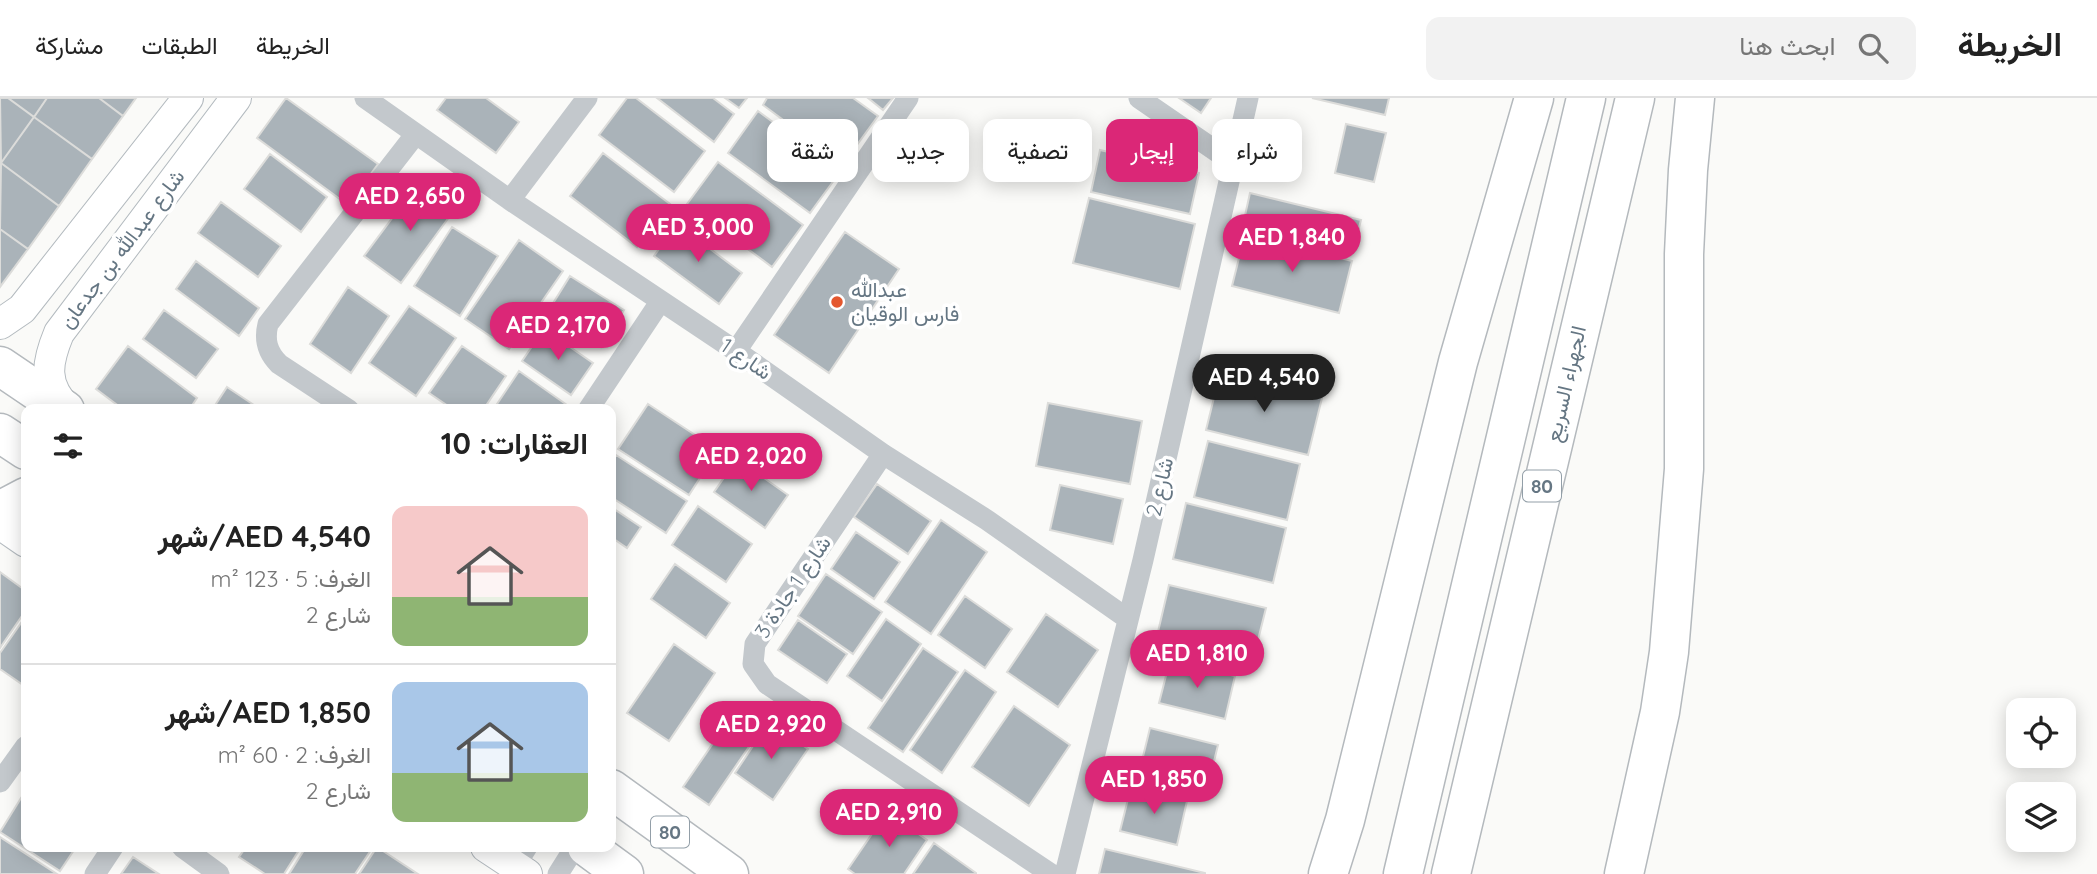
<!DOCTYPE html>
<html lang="ar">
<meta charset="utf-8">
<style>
:root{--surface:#fff;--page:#f2f2f2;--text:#222;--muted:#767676;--line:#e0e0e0;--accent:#db2777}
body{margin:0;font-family:Quicksand,Vazirmatn,sans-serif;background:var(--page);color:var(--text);direction:rtl;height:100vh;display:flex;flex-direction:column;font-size:26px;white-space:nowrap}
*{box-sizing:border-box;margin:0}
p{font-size:23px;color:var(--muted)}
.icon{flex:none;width:38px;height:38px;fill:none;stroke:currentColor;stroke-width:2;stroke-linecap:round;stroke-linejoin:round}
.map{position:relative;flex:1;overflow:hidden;direction:ltr}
.panel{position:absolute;left:21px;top:306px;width:595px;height:448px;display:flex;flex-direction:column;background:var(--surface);border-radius:14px;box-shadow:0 4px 18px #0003;direction:rtl}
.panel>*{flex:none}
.banner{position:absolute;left:637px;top:21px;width:665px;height:63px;direction:rtl;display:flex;gap:14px}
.controls{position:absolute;left:2006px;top:600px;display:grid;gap:14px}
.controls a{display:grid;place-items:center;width:70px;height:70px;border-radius:14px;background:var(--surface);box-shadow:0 4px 18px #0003;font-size:35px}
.price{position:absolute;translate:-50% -60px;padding:0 16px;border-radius:24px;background:var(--accent);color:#fff;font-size:23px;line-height:46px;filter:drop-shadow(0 2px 4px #0008)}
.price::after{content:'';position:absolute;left:50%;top:42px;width:21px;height:16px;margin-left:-10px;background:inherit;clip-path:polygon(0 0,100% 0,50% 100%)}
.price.on{background:#222;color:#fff}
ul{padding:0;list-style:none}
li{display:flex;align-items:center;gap:21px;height:175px;padding:0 28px}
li+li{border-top:2px solid var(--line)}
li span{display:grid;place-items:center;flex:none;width:196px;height:140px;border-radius:14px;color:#555}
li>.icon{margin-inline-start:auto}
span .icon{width:84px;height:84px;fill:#fffc;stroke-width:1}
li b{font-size:30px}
h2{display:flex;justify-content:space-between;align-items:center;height:84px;padding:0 28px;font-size:30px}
.pill{padding:0 24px;border-radius:14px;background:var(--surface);box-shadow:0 4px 18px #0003;font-size:24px;line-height:63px}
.pill.on{background:var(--accent);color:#fff}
header{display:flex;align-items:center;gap:42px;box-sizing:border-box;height:98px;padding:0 35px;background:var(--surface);border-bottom:2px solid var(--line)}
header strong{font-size:33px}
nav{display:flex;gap:38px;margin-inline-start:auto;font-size:24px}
.search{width:490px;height:63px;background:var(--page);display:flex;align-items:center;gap:18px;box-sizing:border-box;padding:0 24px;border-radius:14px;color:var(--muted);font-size:26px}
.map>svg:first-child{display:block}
</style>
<header>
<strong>الخريطة</strong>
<div class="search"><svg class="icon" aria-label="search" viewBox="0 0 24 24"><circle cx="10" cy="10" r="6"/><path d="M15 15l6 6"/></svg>ابحث هنا</div>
<nav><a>الخريطة</a><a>الطبقات</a><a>مشاركة</a></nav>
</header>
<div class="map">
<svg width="2097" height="776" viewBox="0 0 2097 776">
<rect width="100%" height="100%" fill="#fafaf8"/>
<path fill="#aab3b9" stroke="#dcdcda" stroke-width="2" d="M0,0H8L34,19L1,65Z
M8,0H47L34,19Z
M47,0H99L123,18L92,61L34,19Z
M99,0H136L123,18Z
M286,0L378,66L348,107L257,40Z
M446,0H486L519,24L496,55L437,12Z
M627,0H636L705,53L674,94L599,37Z
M657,0H713L734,16L714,44Z
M725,0H747L739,10Z
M767,0H853L878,18L843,66L763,7Z
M868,0H893L883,12Z
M1179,0H1211L1201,15Z
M1312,0H1389L1385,17Z
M758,13L840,74L810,115L728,55Z
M34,19L92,61L59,108L1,65Z
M1346,26L1386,35L1374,84L1335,75Z
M1100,52L1199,75L1190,116L1091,94Z
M603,55L670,106L637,149L570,98Z
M270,56L327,99L301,134L244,91Z
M718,64L803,127L772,169L687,106Z
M1,65L59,108L28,151L0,131Z
M419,84L455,111L401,185L364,158Z
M1250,95L1361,122L1354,149L1244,122Z
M1089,100L1195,126L1180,191L1073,165Z
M221,104L281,148L258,179L198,135Z
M677,126L742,175L719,206L654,158Z
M452,129L498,158L460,218L414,188Z
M0,131L28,151L0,189Z
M845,134L899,171L829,275L774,237Z
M1245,136L1352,163L1339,215L1232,188Z
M519,142L563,173L509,251L465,221Z
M196,163L259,210L239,238L176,191Z
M570,178L624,212L601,249L547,215Z
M348,189L389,218L351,275L310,246Z
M409,208L456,240L416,298L369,265Z
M164,212L218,251L196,280L143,241Z
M544,231L593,265L571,297L522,263Z
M128,248L197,300L189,312H124L96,291Z
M462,248L506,278L483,312H454L429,295Z
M519,273L567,307L564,312H499L495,309Z
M1220,275L1322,300L1308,357L1206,332Z
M227,289L257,309L256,312H212Z
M1048,305L1142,323L1130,386L1036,368Z
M648,306L718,352L689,397L618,351Z
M1208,343L1300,366L1287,422L1194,399Z
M616,357L687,403L666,435L611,399V366Z
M737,361L788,397L765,430L714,394Z
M877,386L931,423L908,456L854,419Z
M1060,387L1123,401L1113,446L1050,432Z
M1186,405L1286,430L1273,485L1173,461Z
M698,408L752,446L726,484L672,447Z
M611,409L641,429L627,450L611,439Z
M941,422L987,454L931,536L885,504Z
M856,434L900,464L874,501L831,471Z
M675,466L730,505L706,540L651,501Z
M0,474L26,493V512L0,550Z
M826,476L882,514L853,556L798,518Z
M1169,487L1266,510L1253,562L1157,538Z
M965,498L1012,531L985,570L938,537Z
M1046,516L1098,552L1058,609L1007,574Z
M26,518V589L0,571V555Z
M886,521L921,546L882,603L847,578Z
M798,522L847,556L827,585L778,552Z
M674,546L715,575L669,643L627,615Z
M923,550L958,574L903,654L868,630Z
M1170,562L1235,578L1225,621L1159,605Z
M965,572L996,594L942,675L910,652Z
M1014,608L1070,647L1029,708L972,669Z
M729,622L755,640L709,707L683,689Z
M769,624L808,651L773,702L735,675Z
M1150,630L1218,647L1207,692L1139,675Z
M1131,689L1187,703L1177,747L1120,733Z
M26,692V749H76L60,773L0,734Z
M887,714L927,742L904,776H855L848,771Z
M0,739L57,776H0Z
M934,745L976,775V776H913Z
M246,749H301L284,776H265L239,759Z
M306,749H373L355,776H289Z
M377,749L418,776H359Z
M1105,751L1205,775V776H1099Z
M133,759L159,776H121Z"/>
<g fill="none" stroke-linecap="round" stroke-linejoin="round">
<g stroke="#b3babf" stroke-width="32">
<path id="secondary" d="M0,226L22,211L188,0
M68,312C42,286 47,264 59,235L236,0
M0,426L26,444
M486,749L527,776"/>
</g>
<g stroke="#b4b9bd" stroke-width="41">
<path id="highway" d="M0,268L65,312
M0,335L26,352
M0,415L5,410L26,399
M611,691L729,776
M587,749L624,776
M1328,776L1345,722L1458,264L1534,0
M1403,776L1586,0
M1451,776L1635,0
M1624,776L1660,614L1669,554L1684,371V156L1688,72L1695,0"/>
</g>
<path stroke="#c3c8cc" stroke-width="21" d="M365,0L510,102L736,253L883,356L987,422L1128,521
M1139,0L1232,64
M510,102L587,0
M736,253L908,0
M349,312L279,266C267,254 264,242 268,226L415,37
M588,312L660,204
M883,356L755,546L753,566L767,586L1051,776
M0,684L26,648
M182,749L219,776
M515,768L527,749
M95,776L113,749
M558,776L575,749
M1065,776L1143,462L1248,0"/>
<use href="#secondary" stroke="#fff" stroke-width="30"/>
<use href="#highway" stroke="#fff" stroke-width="38"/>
</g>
<circle fill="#e4572e" stroke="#fff" stroke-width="2.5" cx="837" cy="204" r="7"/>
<g text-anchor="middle" stroke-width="7" stroke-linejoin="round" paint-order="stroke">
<g fill="#fff" stroke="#939fa8" stroke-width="2">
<rect x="1523" y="372.5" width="38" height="31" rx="5"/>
<rect x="651" y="718.5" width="38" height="31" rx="5"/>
</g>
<g font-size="19" font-weight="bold" fill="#657683">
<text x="1542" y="395">80</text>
<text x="670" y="741">80</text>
</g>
<g font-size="21" fill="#657683" stroke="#fff">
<text transform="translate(122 151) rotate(-53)" y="7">شارع عبدالله بن جدعان</text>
<text transform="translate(746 261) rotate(34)" y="7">شارع 1</text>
<text transform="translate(1566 286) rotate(-77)" y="7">الجهراء السريع</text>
<text transform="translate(1160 389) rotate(-77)" y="7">شارع 2</text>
<text transform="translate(793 489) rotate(-56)" y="7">شارع 1 جادة 3</text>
</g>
<g font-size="21" fill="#657683" stroke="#fff" text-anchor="start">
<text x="851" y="199">عبدالله<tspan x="851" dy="24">فارس الوقيان</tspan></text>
</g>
</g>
</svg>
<div class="controls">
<a><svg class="icon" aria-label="locate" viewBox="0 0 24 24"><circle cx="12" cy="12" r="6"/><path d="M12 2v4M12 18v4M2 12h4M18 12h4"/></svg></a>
<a><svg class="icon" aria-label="layers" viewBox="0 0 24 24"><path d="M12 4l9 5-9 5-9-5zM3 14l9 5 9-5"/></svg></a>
</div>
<b class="price" style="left:410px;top:135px">AED 2,650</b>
<b class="price" style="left:698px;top:166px">AED 3,000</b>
<b class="price" style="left:1292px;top:176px">AED 1,840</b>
<b class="price" style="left:558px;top:264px">AED 2,170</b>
<b class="price on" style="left:1264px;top:316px">AED 4,540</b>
<b class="price" style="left:751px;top:395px">AED 2,020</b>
<b class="price" style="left:1197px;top:592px">AED 1,810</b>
<b class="price" style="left:771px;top:663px">AED 2,920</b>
<b class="price" style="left:1154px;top:718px">AED 1,850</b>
<b class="price" style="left:889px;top:751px">AED 2,910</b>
<div class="banner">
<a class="pill">شراء</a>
<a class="pill on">إيجار</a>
<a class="pill">تصفية</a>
<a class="pill">جديد</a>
<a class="pill">شقة</a>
</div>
<section class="panel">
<h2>العقارات: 10<svg class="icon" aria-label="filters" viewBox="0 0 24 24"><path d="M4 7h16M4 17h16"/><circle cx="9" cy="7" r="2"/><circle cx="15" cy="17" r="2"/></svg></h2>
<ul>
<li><span style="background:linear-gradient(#f6c9c9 65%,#8fb573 0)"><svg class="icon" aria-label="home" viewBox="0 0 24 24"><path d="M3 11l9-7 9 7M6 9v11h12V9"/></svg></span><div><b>AED 4,540/شهر</b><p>الغرف: 5 · 123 m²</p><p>شارع 2</p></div></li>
<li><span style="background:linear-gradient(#a9c7e8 65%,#8fb573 0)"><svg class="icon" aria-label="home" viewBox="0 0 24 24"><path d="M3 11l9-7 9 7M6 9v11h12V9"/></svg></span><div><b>AED 1,850/شهر</b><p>الغرف: 2 · 60 m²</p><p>شارع 2</p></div></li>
</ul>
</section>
</div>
